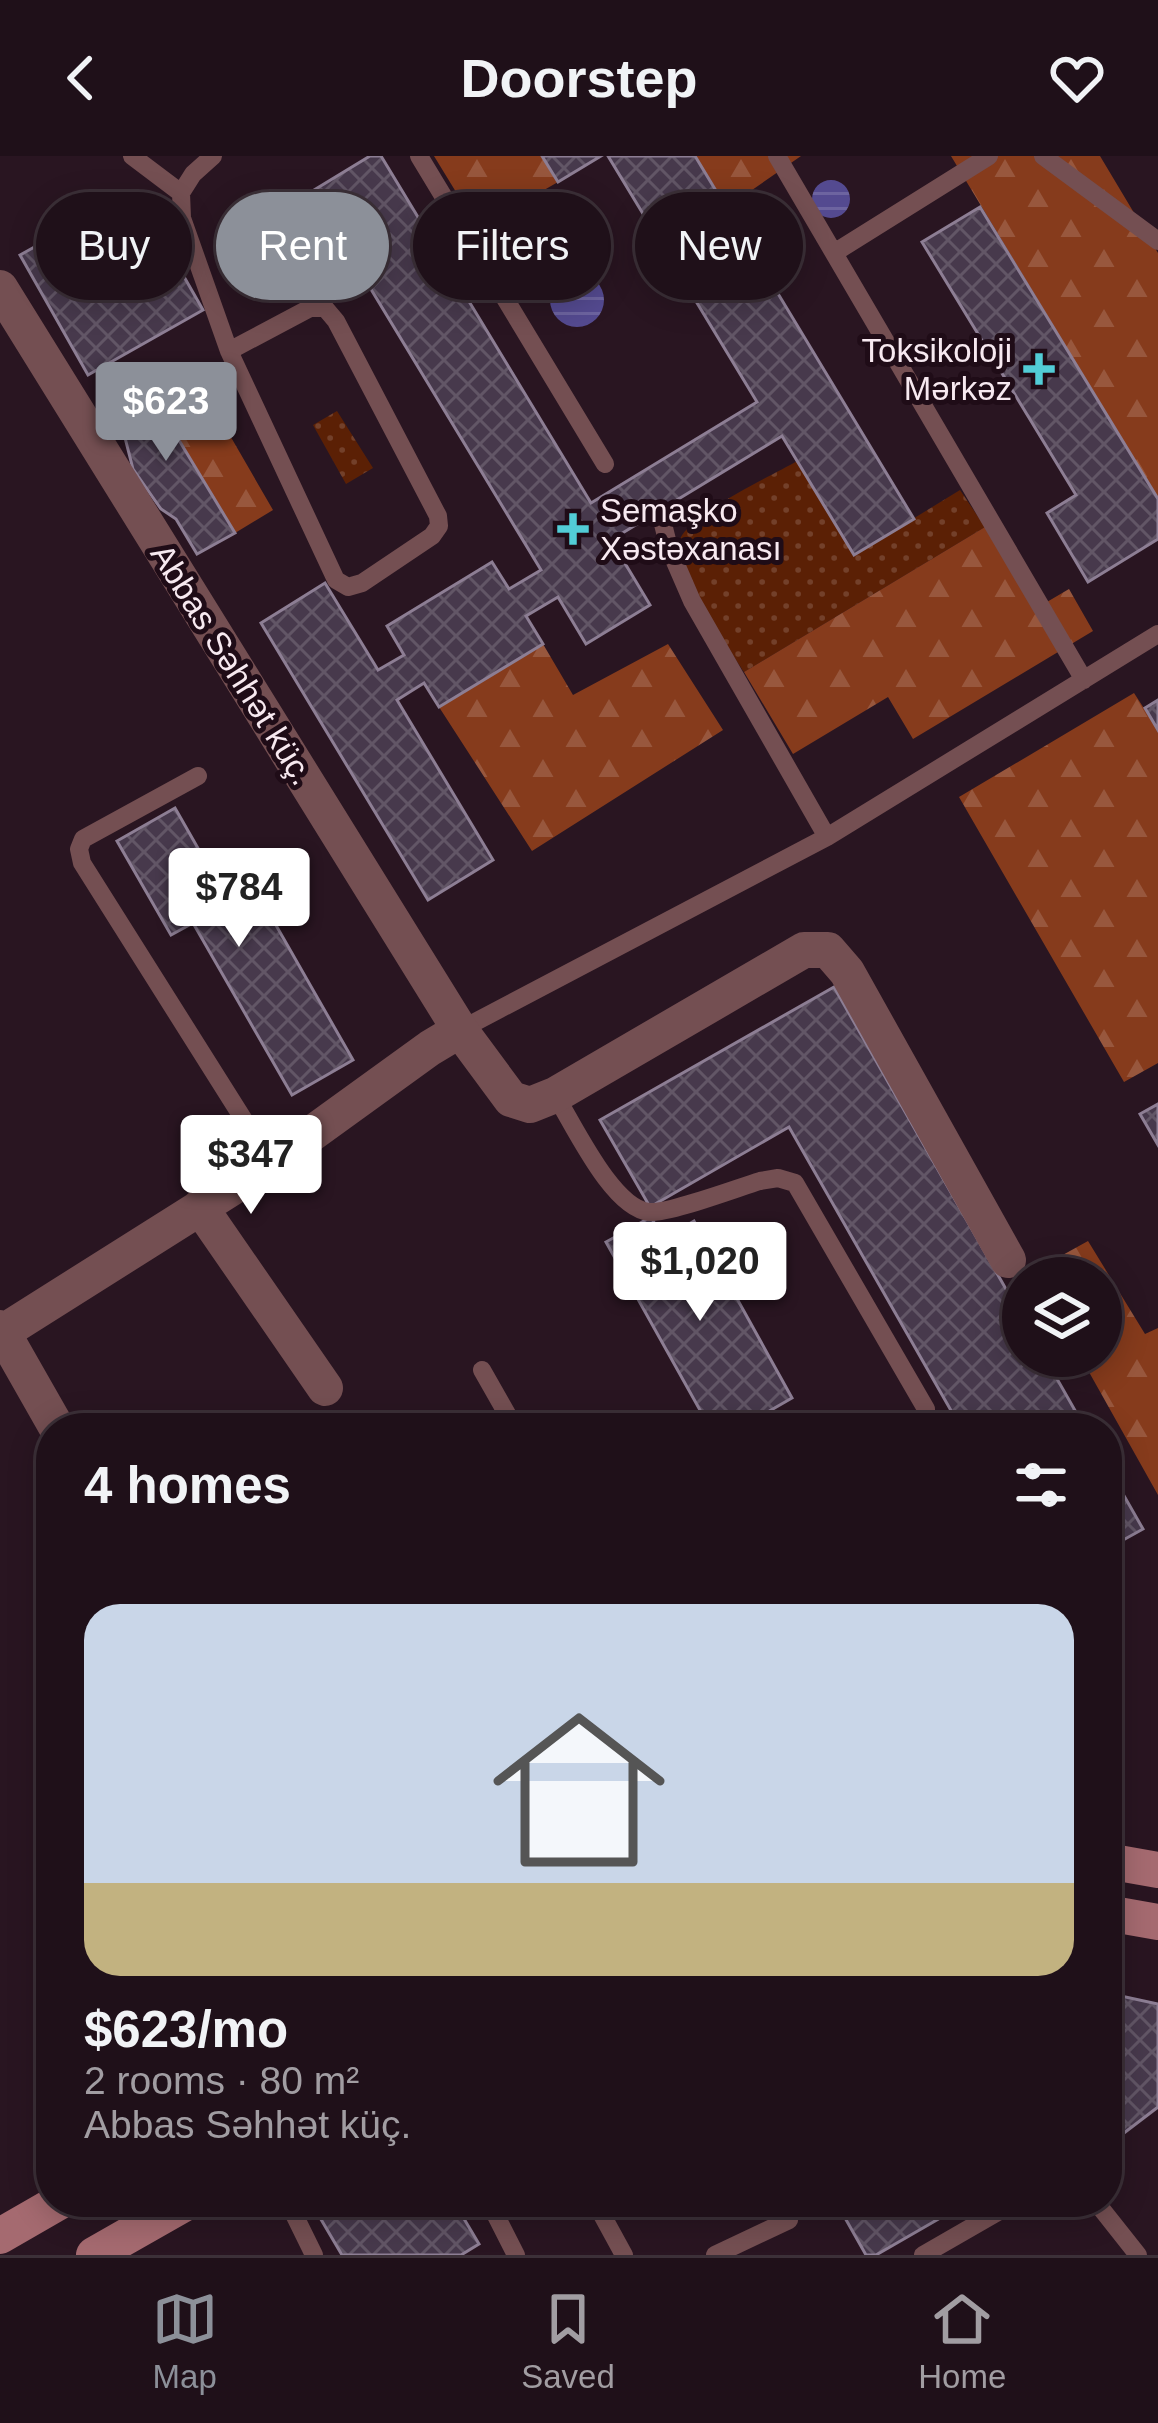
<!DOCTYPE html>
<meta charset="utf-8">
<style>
:root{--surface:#1f1019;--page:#271922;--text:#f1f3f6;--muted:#a19da2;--line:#3c3038;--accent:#8c9099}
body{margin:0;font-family:Helvetica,sans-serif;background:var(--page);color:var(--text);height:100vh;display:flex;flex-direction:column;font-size:45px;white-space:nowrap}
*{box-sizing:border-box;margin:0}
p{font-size:39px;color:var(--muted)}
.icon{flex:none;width:66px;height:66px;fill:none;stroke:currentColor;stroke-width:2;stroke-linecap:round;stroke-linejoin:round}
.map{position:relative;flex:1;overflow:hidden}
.details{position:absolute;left:36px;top:1257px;width:1086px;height:804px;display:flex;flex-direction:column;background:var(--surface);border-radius:48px;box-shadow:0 6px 30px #0003,0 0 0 3px var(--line)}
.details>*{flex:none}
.hud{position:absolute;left:36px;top:36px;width:1086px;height:108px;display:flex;gap:24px}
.fabs{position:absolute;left:1002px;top:1101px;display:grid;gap:24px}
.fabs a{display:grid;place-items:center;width:120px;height:120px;border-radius:50%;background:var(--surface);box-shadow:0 6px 30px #0003,0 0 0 3px var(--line);font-size:60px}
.price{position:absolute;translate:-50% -102px;padding:0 27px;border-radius:12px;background:#fff;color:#222;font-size:39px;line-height:78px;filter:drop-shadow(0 3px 6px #0008)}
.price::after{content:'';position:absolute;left:50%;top:72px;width:36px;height:27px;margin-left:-18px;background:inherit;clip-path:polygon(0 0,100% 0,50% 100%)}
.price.active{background:var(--accent);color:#fff}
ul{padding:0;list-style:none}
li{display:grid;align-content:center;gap:24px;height:636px;padding:0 48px}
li+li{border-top:3px solid var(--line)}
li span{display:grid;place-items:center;height:372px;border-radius:36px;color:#555}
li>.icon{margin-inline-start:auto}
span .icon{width:216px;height:216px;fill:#fffc;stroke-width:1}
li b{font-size:51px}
h2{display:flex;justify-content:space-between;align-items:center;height:144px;padding:0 48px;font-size:51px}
.chip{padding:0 42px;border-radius:54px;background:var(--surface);box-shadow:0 6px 30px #0003,0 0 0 3px var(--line);font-size:42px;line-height:108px}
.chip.active{background:var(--accent);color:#fff}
header{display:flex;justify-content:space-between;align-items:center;height:156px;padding:0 48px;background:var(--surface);font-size:54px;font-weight:600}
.menu{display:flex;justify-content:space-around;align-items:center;height:168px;border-top:3px solid var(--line);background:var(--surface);font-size:33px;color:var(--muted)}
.menu a{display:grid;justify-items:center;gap:6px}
.menu .active{color:var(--accent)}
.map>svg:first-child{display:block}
</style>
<header><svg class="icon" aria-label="back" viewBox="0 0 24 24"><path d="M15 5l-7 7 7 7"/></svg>Doorstep<svg class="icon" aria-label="heart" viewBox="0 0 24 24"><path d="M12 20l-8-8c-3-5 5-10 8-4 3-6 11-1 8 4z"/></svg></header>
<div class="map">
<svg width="1158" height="2099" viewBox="0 0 1158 2099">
<defs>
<pattern id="grass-dots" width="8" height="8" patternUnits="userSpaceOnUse" patternTransform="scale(3)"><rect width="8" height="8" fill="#5b2005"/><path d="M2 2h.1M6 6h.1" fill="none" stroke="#73402a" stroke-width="1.8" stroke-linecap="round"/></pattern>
<pattern id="forest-firs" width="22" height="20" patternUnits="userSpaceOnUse" patternTransform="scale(3)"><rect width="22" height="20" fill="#863b1c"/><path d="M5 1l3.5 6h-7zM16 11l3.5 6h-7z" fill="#98573d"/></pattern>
<pattern id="water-rules" width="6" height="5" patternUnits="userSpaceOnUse" patternTransform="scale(3)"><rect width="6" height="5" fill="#544a90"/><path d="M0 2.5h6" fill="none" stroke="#6d64a0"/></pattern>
<pattern id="building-cross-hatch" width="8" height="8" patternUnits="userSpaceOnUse" patternTransform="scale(3)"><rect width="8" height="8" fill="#47394c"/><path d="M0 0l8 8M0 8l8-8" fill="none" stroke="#625666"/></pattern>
</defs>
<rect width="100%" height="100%" fill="#291521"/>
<path fill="url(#grass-dots)" d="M337,255L373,312L346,328L313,269Z
M797,305L854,399L960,334L985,371L744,516C728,490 667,412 680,383C692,356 770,321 797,305Z"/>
<path fill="url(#forest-firs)" d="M434,0H542L558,26L478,72Z
M695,0H801L726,52Z
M951,0H1100L1158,97V343Z
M199,226L273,354L235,377L159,251Z
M985,371L1035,453L1069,433L1093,475L913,583L888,541L793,598L744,516Z
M543,488L573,539L668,488L723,574L532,695L439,551Z
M1134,537L1158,574V907L1124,926L959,641Z
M1088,1085L1145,1178L1158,1172V1339L1080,1200H1101V1122H1036L1032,1116Z"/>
<path fill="url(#water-rules)" d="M812 43a19 19 0 1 1 38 0a19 19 0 1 1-38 0Z
M550 144a27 27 0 1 1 54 0a27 27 0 1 1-54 0Z"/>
<path fill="url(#building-cross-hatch)" stroke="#8d7e94" stroke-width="3" d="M370,0H381L591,347L757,246L608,0H695L914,363L854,399L782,280L611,384L650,449L586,488L558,441L526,460L543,488L439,551L424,527L397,544L493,704L428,744L261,467L325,427L378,514L404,499L387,470L492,406L509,433L541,414L346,92L274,136L240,79Z
M542,0H601L558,26Z
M135,35L203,154L88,219L20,99Z
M980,51L1158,343V383L1088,426L1047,357L1076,339L922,86Z
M136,213L235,377L197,398L176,363L161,353L133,313L122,270L100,234Z
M1158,544V574L1145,552Z
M175,652L227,743L253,729L353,904L292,939L193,767L171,779L117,685Z
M834,831L1023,1163V1200H1044L1085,1272H961L789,971L650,1051L600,964Z
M1158,948V989L1140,958Z
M651,1061L663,1083L694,1065L792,1242L740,1272H710L606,1086Z
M1107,1310L1143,1373L1107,1393Z
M1107,1837L1158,1848V1951L1107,1990Z
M316,2046H454L479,2088L461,2099H342L312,2048Z
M836,2046H968L876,2099H866Z"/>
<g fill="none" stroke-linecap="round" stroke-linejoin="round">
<path stroke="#744f52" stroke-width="18" d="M132,0L181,37
M213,0L193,18L181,37L182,62L229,195L336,424L348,431L362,427L432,380L439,370L438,360L336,165L325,152H310L229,195
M419,0L605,308
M777,0L1084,524
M1043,0L1158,85
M834,97L989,0
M662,364L669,392L692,445L827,681
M198,620L83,683L79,693L82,707L271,1007
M460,874L827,681L1158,478
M555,939C574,969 612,1052 649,1056C668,1058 737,1032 760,1025L778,1022L795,1027L926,1253V1272
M482,1214L515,1272
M288,2046L314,2099
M489,2046L516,2099
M595,2046L624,2099
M1096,2046L1138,2099
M715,2099L789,2064
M923,2099L1015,2046"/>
<path stroke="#744f52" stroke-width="36" d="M0,132L460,874L511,943L530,949L555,939L804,794H828L847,816L1008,1104
M200,1051L325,1232
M0,1172L57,1272
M0,1178L271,1007L430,892L460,874"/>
<path stroke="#a56a70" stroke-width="36" d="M1107,1705L1158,1714
M1107,1757L1158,1766
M0,2080L59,2046
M94,2099L187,2046"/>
</g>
<g fill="#52ccd6" stroke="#1f0c17" stroke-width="4.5">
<path d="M1033 195h12v12h12v12h-12v12h-12v-12h-12v-12h12z"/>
<path d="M567 355h12v12h12v12h-12v12h-12v-12h-12v-12h12z"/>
</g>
<g text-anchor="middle" stroke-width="10" stroke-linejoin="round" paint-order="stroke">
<g font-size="33" fill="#f7e9f0" stroke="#1f0c17" text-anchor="end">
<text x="1012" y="206">Toksikoloji<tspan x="1012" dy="38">Mərkəz</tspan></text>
<text x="600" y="366" text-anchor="start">Semaşko<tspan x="600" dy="38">Xəstəxanası</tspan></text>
</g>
<g font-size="33" fill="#f7e9f0" stroke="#1f0c17">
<text transform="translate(233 508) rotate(58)" y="12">Abbas Səhhət küç.</text>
</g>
</g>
</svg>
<div class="fabs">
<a><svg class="icon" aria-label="layers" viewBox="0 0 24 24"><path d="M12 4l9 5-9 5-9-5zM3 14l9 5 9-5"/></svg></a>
</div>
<b class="price active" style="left:166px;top:308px">$623</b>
<b class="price" style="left:239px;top:794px">$784</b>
<b class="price" style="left:251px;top:1061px">$347</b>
<b class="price" style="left:700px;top:1168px">$1,020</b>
<div class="hud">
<a class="chip">Buy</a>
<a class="chip active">Rent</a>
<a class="chip">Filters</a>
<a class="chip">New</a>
</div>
<section class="details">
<h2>4 homes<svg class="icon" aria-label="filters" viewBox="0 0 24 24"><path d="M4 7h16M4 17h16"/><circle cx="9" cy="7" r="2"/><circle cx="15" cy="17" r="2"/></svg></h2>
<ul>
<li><span style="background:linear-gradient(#c9d6e8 75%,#c2b280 0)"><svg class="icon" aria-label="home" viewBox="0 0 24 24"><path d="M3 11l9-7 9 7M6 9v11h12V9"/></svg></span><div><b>$623/mo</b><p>2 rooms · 80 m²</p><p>Abbas Səhhət küç.</p></div></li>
</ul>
</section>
</div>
<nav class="menu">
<a class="active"><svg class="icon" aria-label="map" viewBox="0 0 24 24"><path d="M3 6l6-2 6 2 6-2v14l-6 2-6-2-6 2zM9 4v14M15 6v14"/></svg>Map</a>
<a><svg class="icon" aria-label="saved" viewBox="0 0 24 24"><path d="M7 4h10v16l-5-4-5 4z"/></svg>Saved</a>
<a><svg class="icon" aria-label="home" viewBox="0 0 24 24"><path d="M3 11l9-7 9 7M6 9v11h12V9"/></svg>Home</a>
</nav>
